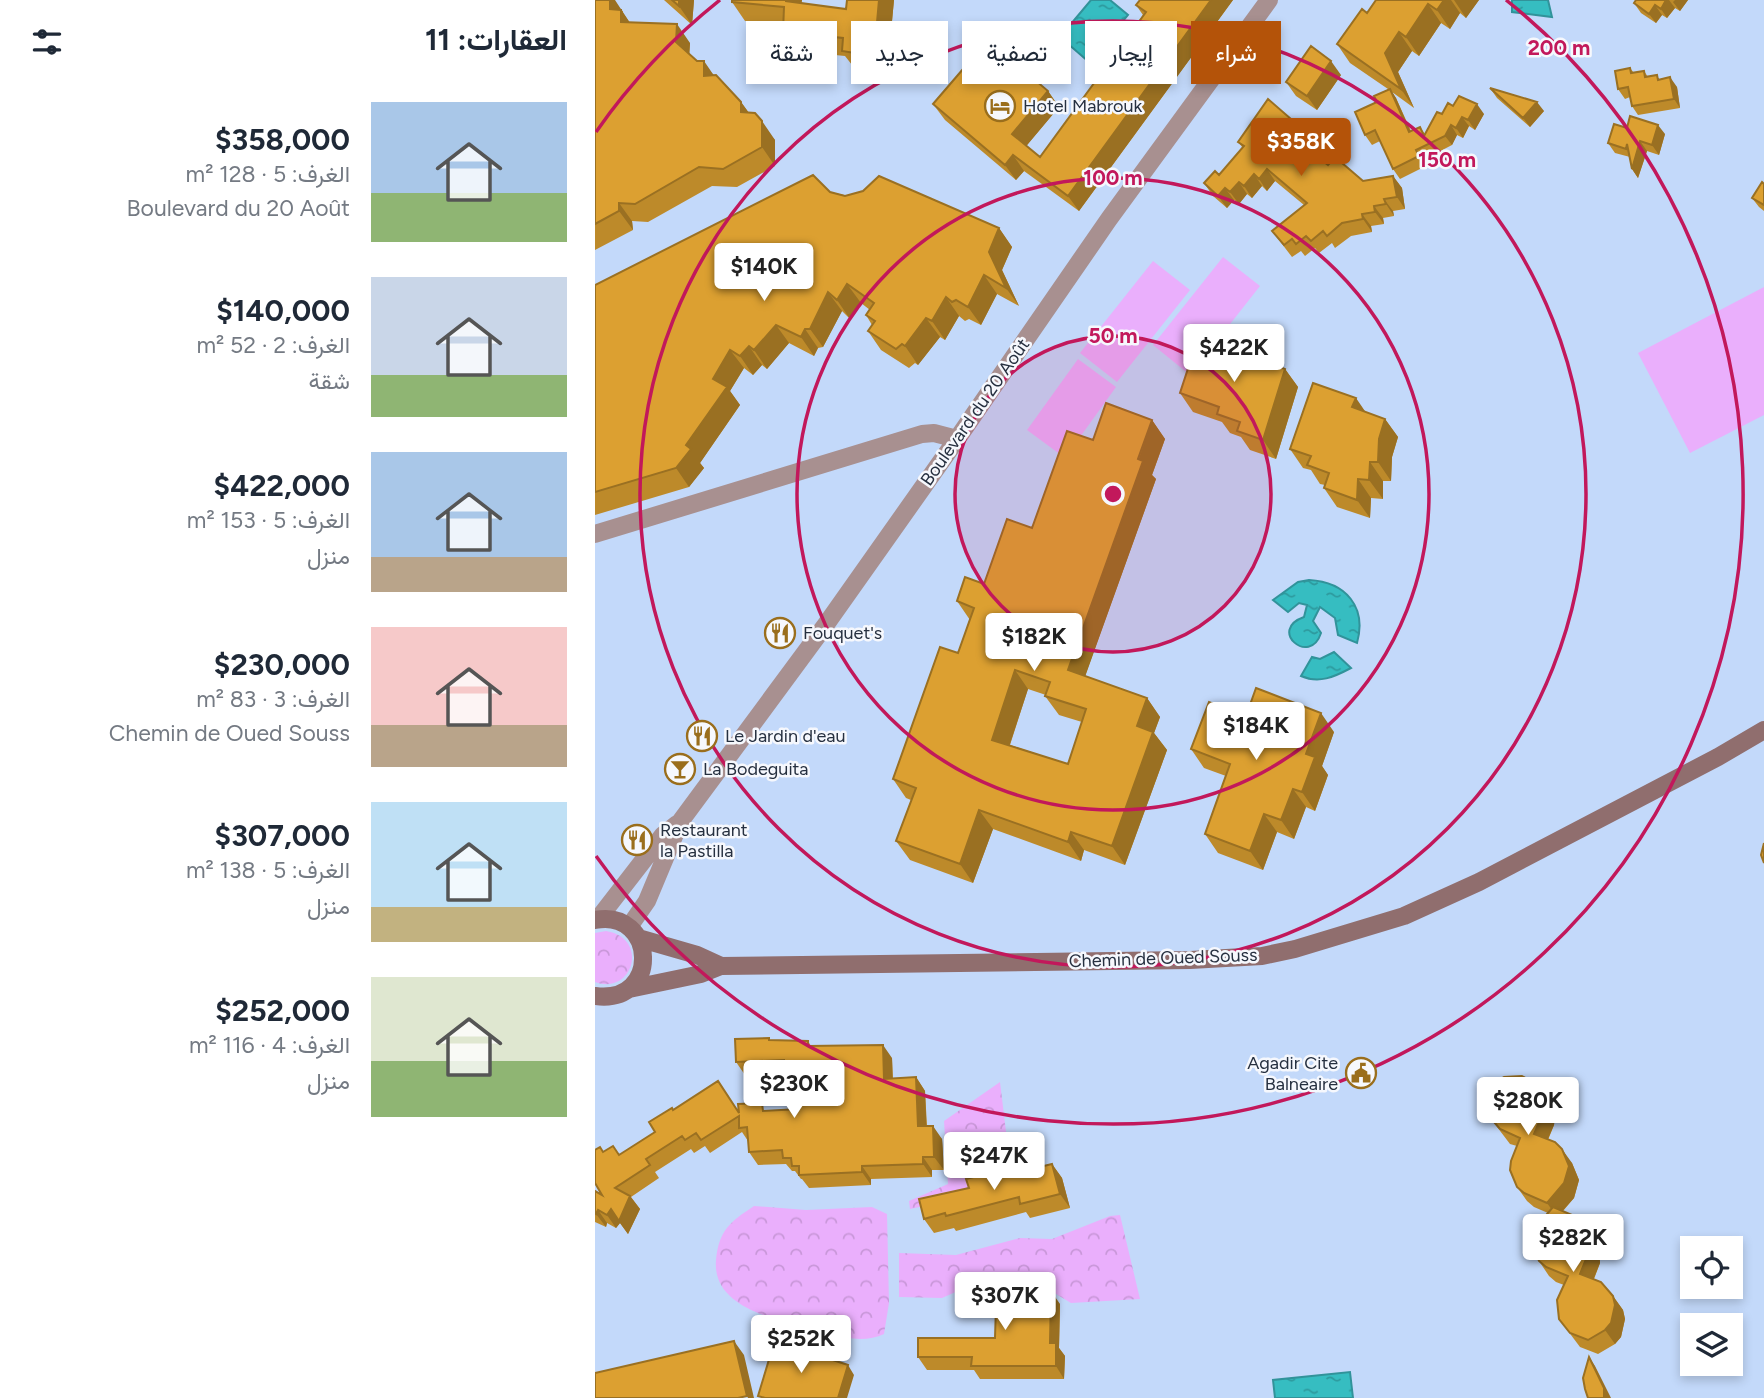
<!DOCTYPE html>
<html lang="ar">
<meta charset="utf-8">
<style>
:root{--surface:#fff;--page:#f2f2f3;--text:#1f2937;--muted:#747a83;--accent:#b45309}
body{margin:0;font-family:Figtree,Vazirmatn,sans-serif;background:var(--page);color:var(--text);direction:rtl;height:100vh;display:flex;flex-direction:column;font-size:26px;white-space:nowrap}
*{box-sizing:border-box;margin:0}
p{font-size:23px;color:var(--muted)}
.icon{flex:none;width:38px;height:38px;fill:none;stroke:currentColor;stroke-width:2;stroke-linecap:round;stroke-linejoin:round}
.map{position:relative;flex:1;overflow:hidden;direction:ltr}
.drawer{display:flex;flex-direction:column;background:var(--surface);width:595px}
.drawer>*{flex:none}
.hud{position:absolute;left:21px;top:21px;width:665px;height:63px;direction:rtl;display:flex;gap:14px}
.controls{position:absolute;left:1085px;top:1236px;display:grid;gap:14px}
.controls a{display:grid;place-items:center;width:63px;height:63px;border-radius:0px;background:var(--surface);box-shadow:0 4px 10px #0003;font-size:35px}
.price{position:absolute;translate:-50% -60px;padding:0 16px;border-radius:7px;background:#fff;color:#222;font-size:23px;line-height:46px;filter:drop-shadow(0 2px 4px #0008)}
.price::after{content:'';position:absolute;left:50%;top:42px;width:21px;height:16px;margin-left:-10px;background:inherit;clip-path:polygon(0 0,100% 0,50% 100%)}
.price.on{background:var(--accent);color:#fff}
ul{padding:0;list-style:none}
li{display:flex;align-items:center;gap:21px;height:175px;padding:0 28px}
li span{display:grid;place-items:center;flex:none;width:196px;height:140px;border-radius:0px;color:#555}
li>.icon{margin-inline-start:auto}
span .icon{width:84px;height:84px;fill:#fffc;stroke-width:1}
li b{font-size:30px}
h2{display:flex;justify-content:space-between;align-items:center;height:84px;padding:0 28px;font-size:30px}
.chip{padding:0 24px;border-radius:0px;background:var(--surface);box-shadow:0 4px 10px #0003;font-size:24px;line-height:63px}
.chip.on{background:var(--accent);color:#fff}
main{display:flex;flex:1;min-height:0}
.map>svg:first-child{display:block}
</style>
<main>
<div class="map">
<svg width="1169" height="1398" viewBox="0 0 1169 1398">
<defs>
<pattern id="park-crowns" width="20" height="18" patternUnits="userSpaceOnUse" patternTransform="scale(1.75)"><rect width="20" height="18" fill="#eaaffc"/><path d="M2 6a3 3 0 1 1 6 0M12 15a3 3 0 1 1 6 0" fill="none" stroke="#c997d9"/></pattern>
<pattern id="water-ripples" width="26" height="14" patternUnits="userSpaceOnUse" patternTransform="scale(1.75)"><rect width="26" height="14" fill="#36bdc1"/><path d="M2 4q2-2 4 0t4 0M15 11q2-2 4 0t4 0" fill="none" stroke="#2d9a9e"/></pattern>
</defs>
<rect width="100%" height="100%" fill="#c3d9fa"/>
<path fill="#eaaffc" d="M628,257L665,286L595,375L558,345Z
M558,261L595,290L522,382L485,353Z
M1169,287V415L1095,453L1043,353Z
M483,359L521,387L470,458L432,430Z"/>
<path fill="url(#park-crowns)" d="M11,931C55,938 38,996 0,982V933Z
M405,1082L416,1173L377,1186L378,1196L315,1209L314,1201L353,1184L349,1121Z
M159,1206L211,1210L277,1207L292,1214L294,1303L289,1334C267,1345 234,1335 211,1328C176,1318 117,1306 121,1260C124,1230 135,1222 159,1206Z
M525,1215L545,1299L476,1303L456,1291L426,1281L402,1280L381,1283L347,1298L304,1297V1253L361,1255L425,1238L457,1239L515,1216Z"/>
<path fill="url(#water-ripples)" stroke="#31939a" stroke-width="2" d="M496,0H515L533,15L494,62L465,37Z
M917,0H953L957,17L917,12Z
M714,580C751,582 772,607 762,643L743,635L740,618L725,607L718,621L726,633C715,667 672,630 709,617L712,605L704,603L693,612L678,600L703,582Z
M739,652L756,668C739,677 724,684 706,676L717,657L725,659Z
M755,1372L758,1398H680L678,1380Z"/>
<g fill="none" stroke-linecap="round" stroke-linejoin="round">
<path stroke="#a89090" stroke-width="18" d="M0,534L327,434L339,433L362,439
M3,919L68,835L82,824
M34,927L52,901L85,822L232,623L362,439L514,219L674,0"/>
<path stroke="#906e6e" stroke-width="18" d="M0,920C61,908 67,1005 0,996
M43,938L102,955L126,966
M34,989L106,974L126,966L595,960L667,956L700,949L809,916L884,882L1123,757L1169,730"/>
</g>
<path fill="#bd8a2a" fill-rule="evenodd" d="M0,0L28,11V13L35,23L95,43L94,54L119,75L146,102L154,113L180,140V166L142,187L117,186L53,222L37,221L38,230L0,250Z
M69,0H99L97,25Z
M137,0H207L206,3L251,9L252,0H299L292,74L261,70L250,56L201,51L188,32V25L150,21L137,2Z
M545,0H638L484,211L429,171L421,180L350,120L338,104L453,91L464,107L431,146L445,157L548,15L541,5Z
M781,0H884L871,18L865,13L855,29L846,23L824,56L817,51L803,72L819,108L797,92L801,98L816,131L825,127L830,134L847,114L858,106L889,114L880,130L874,126L868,138L862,135L857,145L828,160L831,166L805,179L798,169L785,141L777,145L770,135L782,102L793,89L755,63L742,44L772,13Z
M1041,0H1093L1085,11L1080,8L1072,18L1067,15L1061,23L1046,13L1039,3Z
M1035,68L1039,73L1049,71L1053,77L1065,79L1082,87L1085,108L1043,115L1037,106L1035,97L1030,99L1023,89Z
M746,75L722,110L701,96L691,82Z
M895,88L949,111L935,127L902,98Z
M1032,128L1070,134L1064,155L1052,151L1043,178L1037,169L1035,157L1020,153L1013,143Z
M643,142L720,145L716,151L733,165L768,181L798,176L807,188L810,209L798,211L799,216L788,218L789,224L776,226L777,232L756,236L740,248L737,243L724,253L720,248L710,256L706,251L697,257L677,231L709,205L680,181L672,191L667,186L657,198L652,194L644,204L639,200L632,208L618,196L609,183L624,175L648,148Z
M1169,184V211L1164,207L1157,198Z
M235,192L404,228L417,247L407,270L424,306L402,294L386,325L374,319L370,321L364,316L350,340L345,337L323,365L320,363L314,368L286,350L273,331L277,325L271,315L275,310L266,303L255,319L247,311L228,347L223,348L219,356L194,343L172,369L167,365L158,375L149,368L135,391L145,405L105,463L109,468L94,487L0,515V285Z
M647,343L656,355L690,369L703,387L681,459L655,450L646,437L635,433L627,422L598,412L585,393L624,345Z
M770,412L790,419L803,437L797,457L796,481H788V499L776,498L775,518L742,507L729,488L730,485L725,484L716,470L708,468L695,449Z
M557,420L570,439L557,475L561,479L490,676L552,698L565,717L559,733L572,750L530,865L489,850L486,861L398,829L378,883L315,860L301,841L316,800L311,798L298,779L363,653L375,620L362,601L389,584L437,528L498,440ZM433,689L451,695L450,696L464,715L487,722L473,764L415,745Z
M651,716L739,732L727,766L733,775L720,811L711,807L699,839L682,832L668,870L623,853L610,834L631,776L609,768L596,749Z
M176,1040L213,1041L216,1046L297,1058L298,1079L321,1077L330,1091L332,1126L347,1139L349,1170H337V1177L276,1179V1185L214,1188L207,1179H206L200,1171H197L191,1164L163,1165L154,1152L153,1141L147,1132L115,1153L110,1146L99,1153L96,1149L60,1172L64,1178L36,1197L45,1209L33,1234L25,1223L21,1228L12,1223L11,1227L0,1222V1191L7,1195L9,1152L24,1155L60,1132L79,1110L132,1094L144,1112L204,1109L218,1104L229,1099L228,1077L199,1076L197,1073L150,1075L141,1062Z
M953,1099L960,1116L959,1125L953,1140L977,1163L984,1180L979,1198L968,1211L999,1237L1004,1245L1005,1263L999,1279L1018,1296L1028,1310L1030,1319L1026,1337L1020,1344L1003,1354L985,1347L964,1319L969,1285L961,1282L954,1276L944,1261L953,1213L939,1207L932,1201L922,1187V1146L915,1144L893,1115Z
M457,1164L467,1178L475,1208L435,1218L431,1212L361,1231L359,1228L339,1233L329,1219L401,1171L405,1177Z
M436,1286L439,1291L465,1304L464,1348L470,1356L469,1379H385L379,1370H332L323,1357L400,1338V1318H398L390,1305Z"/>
<path fill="#9a7022" d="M15,0H20L39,29L40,41L15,9Z
M84,0H99L97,25L84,6Z
M191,0H207L204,20L191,1Z
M284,0H299L292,74L279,56Z
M616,0H638L484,211L473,196Z
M849,0H856L865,13L855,29L842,10Z
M859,0H884L871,18Z
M1071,0H1074L1080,8L1072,18L1066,9Z
M1080,0H1093L1085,11L1078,2Z
M833,4L846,23L824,56L811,37Z
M1060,5L1067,15L1061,23L1054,14Z
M82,24L95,43L94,61L81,42Z
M804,32L817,51L803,72L819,108L806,89L790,53Z
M109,61L122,80L109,76Z
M736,61L746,75L722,110L712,96Z
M1075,77L1082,87L1085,108L1079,99Z
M795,89L801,98L820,142L814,132Z
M453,91L464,107L428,150L417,134Z
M146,102L159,120L146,112Z
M942,102L949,111L935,127L928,118Z
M882,104L889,114L880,130L873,120Z
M867,117L874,126L868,138L861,128Z
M167,121L180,140V166L167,147Z
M856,125L862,135L857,145L850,136Z
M1063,125L1070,134L1064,155L1057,145Z
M712,133L720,145L714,154L706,142Z
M1045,141L1052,151L1043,178L1037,169Z
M418,155L429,171L421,180L410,165Z
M672,169L680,181L672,191L664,179Z
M659,174L667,186L657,198L649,186Z
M798,176L807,188L810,209L802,197Z
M644,182L652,194L644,204L635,192Z
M630,188L639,200L632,208L623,196Z
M789,199L798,211L799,216L791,204Z
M24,203L37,221L38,230L24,211Z
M779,206L788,218L789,224L780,212Z
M767,214L776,226L777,232L768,219Z
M404,228L417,247L407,270L424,306L411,288L394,252Z
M389,275L402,294L386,325L373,307Z
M252,284L266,303L255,319L242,300Z
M233,292L247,311L228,347L215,329Z
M351,297L364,316L350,340L337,321Z
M331,318L345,337L323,365L310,346Z
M181,325L194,343L172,369L159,350Z
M210,329L223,348L219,356L206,337Z
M647,343L660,361L644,350Z
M154,346L167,365L158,375L145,356Z
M135,350L149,368L135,391L145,405L105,463L109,468L94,487L81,468L118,379Z
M690,369L703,387L681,459L668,440Z
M761,398L774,417L757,407Z
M790,419L803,437L797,457L796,481L783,462L784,439Z
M557,420L570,439L557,475L561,479L486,688L473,670Z
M775,462L788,481V499L774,480Z
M763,479L776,498L775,518L762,500Z
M420,670L433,689L410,759L397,740Z
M552,698L565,717L559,733L572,750L530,865L517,846L542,726Z
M726,713L739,732L727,766L733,775L720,811L707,792L711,754Z
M698,789L711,807L699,839L686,820Z
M384,810L398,829L378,883L365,864Z
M669,814L682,832L668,870L655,851Z
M476,832L489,850L486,861L473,842Z
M288,1045L297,1058L298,1092L289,1079Z
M321,1077L330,1091L332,1139L323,1126Z
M943,1085L953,1099L960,1116L959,1125L949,1148L939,1134Z
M338,1126L347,1139L349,1170L339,1157Z
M967,1149L977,1163L984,1180L979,1198L962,1217L952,1203Z
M328,1157L337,1170V1177L328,1164Z
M457,1164L467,1178L475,1208L465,1194Z
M267,1166L276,1179V1185L267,1172Z
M35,1196L45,1209L33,1234L25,1223L21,1228L12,1215L16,1209Z
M3,1210L12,1223L11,1227L1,1214Z
M989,1223L1004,1245L1005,1263L995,1288L985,1274Z
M456,1291L465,1304L464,1348L470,1356L469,1379L461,1366L455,1343Z
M1018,1296L1028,1310L1030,1319L1026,1337L1020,1344L1010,1330Z
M139,1341L149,1355L159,1398H153L152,1396Z
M994,1357L1000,1366L1016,1398H1009Z
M253,1365L259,1375L252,1398H243Z"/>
<path fill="#dca031" stroke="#9a7022" stroke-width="2" fill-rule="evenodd" d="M0,0H15V9L26,10V22L82,24L81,42L102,61H109V76L121,75L146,102V112L160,113L167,121V147L128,169L104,167L40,204L24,203V211L0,224Z
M77,0H84V6Z
M137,0H191V1L251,9L252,0H284L279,56L247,51L248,38L188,32L189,7L137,2Z
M545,0H616L473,196L418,155L410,165L338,104L393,40L453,91L417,134L445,157L551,12L541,5Z
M781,0H849L842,10L833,4L811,37L804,32L790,53L806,89L742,44L767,9L772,13Z
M1041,0H1071L1066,9L1060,5L1054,14L1039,3Z
M716,46L736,61L712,96L691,82Z
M1035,68L1036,73L1049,71L1050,77L1062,75L1063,80L1075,77L1079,99L1037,106L1033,87L1023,89L1020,71Z
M895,88L942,102L928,118Z
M795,89L814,132L825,127L829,136L842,112L847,114L853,103L858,106L864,96L882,104L873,120L867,117L861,128L856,125L850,136L821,150L824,156L798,169L780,130L770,135L760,112L782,102L779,96Z
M673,99L712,133L706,142L733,165L740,157L768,181L798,176L802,197L789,199L791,204L779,206L780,212L767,214L768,219L747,223L732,236L728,231L716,241L711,236L701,244L697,239L689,245L677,231L712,203L672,169L664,179L659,174L649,186L644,182L635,192L630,188L623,196L609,183L620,171L624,175L649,146L643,142Z
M1035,116L1063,125L1057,145L1045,141L1037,169L1032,144L1031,149L1013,143L1019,124L1032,128Z
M218,175L235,192L250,196L268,191L284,176L404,228L394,252L411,288L389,275L373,307L361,300L357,302L351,297L337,321L331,318L310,346L307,344L301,349L273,331L280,321L271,315L279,303L252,284L242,300L233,292L215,329H210L206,337L181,325L159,350L154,346L145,356L135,350L118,379L132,387L91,445L96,449L81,468L0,492V285Z
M1167,182L1169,184V205L1157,198Z
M627,336L647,343L644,350L690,369L668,440L642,431L645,422L622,414L624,407L585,393L603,338L624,345Z
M718,383L761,398L757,407L790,419L784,439L783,462H775L774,480L763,479L762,500L729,488L734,473L712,465L716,456L695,449Z
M511,403L557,420L543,459L548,461L473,670L552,698L542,726L558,732L517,846L476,832L473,842L384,810L365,864L301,841L321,788L298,779L345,647L363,653L379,608L362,601L370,577L389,584L412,519L437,528L472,431L498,440ZM420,670L455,682L450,696L491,709L473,764L397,740Z
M661,688L726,713L711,754L720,757L707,792L698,789L686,820L669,814L655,851L610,834L635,764L596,749L614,702L651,716Z
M1169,843V863L1166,855Z
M174,1038V1040L213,1041V1046L288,1045L289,1079L321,1077L323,1126H338L339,1157H328V1164L267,1166V1172L204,1175V1166H197L196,1158H188L187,1150L154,1152L152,1127L144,1128V1116L106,1140L101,1133L90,1140L87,1136L51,1159L55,1165L20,1188L35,1196L24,1221L16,1209L12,1215L3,1210L1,1214L0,1213V1191L7,1195L0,1183V1150L5,1147L8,1152L18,1146L24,1155L60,1132L54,1122L77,1108L78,1110L123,1081L144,1113L143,1104L167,1103L168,1111L204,1109V1105L218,1104V1099H229L228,1064L189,1063V1060L141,1062L140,1039Z
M927,1076L943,1085L950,1102L949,1111L939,1134L960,1142L967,1149L974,1166L969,1183L952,1203L929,1193L922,1187L915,1170L916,1161L925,1138L905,1129L893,1115L892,1097L901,1082L909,1077Z
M457,1164L465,1194L425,1204L424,1197L351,1216L350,1213L329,1219L324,1199L374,1188L371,1179L401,1171L403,1177Z
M958,1207L982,1217L989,1223L994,1231L995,1249L985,1274L1006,1282L1018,1296L1020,1305L1016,1323L1010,1330L993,1340L975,1333L964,1319L962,1300L973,1276L951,1267L944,1261L937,1244L941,1227Z
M389,1285L436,1286V1291H456L455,1343H461V1366H376L377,1357H323V1338H400L401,1306L390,1305Z
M139,1341L152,1396L143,1398H0V1373Z
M179,1343L207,1352V1350L253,1365L243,1398H170L163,1396Z
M994,1357L1009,1388V1398H993L990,1389L988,1378Z"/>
<circle cx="518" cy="494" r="158" fill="#c2185b" fill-opacity=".12"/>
<g fill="none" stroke="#c2185b" stroke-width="3.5">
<circle cx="518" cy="494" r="158"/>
<circle cx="518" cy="494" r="316"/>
<circle cx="518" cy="494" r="473"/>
<path d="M1 132A631 631 0 0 1 125 0M911 0A631 631 0 1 1 1 856"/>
</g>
<defs>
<g id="hotel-ring" transform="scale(1.575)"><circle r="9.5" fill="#f6f8fd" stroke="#9a6e1c" stroke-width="1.5"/><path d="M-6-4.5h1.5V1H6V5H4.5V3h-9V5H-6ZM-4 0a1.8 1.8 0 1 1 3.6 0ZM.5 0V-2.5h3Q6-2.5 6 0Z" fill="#9a6e1c"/></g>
<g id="restaurant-ring" transform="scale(1.575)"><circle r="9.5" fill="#f6f8fd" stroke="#9a6e1c" stroke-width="1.5"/><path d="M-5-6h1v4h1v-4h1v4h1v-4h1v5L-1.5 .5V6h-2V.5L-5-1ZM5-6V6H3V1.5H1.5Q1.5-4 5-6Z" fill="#9a6e1c"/></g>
<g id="bar-ring" transform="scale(1.575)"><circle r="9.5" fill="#f6f8fd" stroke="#9a6e1c" stroke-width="1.5"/><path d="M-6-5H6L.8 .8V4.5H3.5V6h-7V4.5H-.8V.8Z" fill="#9a6e1c"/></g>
<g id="civic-ring" transform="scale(1.575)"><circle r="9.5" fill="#f6f8fd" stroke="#9a6e1c" stroke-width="1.5"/><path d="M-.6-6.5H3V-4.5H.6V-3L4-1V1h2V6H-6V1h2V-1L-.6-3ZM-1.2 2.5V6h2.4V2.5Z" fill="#9a6e1c"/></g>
</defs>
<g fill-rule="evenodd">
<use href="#hotel-ring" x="405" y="106"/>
<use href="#restaurant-ring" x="185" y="633"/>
<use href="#restaurant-ring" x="107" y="736"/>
<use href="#bar-ring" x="85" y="769"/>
<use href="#restaurant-ring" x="42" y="840"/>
<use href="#civic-ring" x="766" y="1073"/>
</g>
<g text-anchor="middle" stroke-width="5" stroke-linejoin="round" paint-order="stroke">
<g font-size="18" fill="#263040" stroke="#f6f8fd" text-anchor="start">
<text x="428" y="112">Hotel Mabrouk</text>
<text x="208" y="639">Fouquet's</text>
<text x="130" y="742">Le Jardin d'eau</text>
<text x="108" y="775">La Bodeguita</text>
<text x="65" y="836">Restaurant<tspan x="65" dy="21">la Pastilla</tspan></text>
<text x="743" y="1069" text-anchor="end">Agadir Cite<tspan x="743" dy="21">Balneaire</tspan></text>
</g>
<g font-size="18" fill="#263040" stroke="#f6f8fd">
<text transform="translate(380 412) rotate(-55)" y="6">Boulevard du 20 Août</text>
<text transform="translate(568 958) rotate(-2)" y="6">Chemin de Oued Souss</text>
</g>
</g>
<circle cx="518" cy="494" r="10" fill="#c2185b" stroke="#f6f8fd" stroke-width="3.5"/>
<g font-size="21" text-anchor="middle" font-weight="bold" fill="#c2185b" stroke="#f6f8fd" stroke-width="5" stroke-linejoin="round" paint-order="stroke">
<text x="964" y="55">200 m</text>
<text x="852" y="167">150 m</text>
<text x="518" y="185">100 m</text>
<text x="518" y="343">50 m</text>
</g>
</svg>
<div class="controls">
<a><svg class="icon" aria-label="locate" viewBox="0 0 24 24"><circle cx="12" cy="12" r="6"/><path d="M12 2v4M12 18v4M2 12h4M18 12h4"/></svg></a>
<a><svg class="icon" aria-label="layers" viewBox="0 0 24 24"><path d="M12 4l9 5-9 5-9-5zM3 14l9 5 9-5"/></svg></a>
</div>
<b class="price on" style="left:706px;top:178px">$358K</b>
<b class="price" style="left:169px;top:303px">$140K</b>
<b class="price" style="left:639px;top:384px">$422K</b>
<b class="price" style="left:439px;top:673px">$182K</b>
<b class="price" style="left:661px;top:762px">$184K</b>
<b class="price" style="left:199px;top:1120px">$230K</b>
<b class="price" style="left:933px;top:1137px">$280K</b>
<b class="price" style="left:399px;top:1192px">$247K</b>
<b class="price" style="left:978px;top:1274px">$282K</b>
<b class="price" style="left:410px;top:1332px">$307K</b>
<b class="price" style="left:206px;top:1375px">$252K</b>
<div class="hud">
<a class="chip on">شراء</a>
<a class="chip">إيجار</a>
<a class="chip">تصفية</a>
<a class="chip">جديد</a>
<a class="chip">شقة</a>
</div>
</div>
<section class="drawer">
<h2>العقارات: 11<svg class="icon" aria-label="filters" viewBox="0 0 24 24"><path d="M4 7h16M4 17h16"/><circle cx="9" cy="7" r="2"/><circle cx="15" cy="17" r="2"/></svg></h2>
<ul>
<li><span style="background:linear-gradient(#a9c7e8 65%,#8fb573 0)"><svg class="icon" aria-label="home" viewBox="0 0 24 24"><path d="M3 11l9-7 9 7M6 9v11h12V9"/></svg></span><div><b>$358,000</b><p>الغرف: 5 · 128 m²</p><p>Boulevard du 20 Août</p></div></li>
<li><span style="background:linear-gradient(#c9d6e8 70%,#8fb573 0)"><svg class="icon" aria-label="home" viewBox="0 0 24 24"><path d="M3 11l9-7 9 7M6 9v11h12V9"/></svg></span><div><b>$140,000</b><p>الغرف: 2 · 52 m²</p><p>شقة</p></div></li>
<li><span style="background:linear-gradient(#a9c7e8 75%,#b9a48a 0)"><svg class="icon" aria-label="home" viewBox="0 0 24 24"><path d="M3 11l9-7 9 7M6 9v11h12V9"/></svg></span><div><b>$422,000</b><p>الغرف: 5 · 153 m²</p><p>منزل</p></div></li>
<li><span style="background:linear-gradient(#f6c9c9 70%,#b9a48a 0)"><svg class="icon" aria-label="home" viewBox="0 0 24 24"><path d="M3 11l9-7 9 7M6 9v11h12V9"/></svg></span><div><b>$230,000</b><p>الغرف: 3 · 83 m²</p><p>Chemin de Oued Souss</p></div></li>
<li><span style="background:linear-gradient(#bfe0f5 75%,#c2b280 0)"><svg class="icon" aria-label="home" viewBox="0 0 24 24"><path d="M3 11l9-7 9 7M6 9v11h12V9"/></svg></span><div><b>$307,000</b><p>الغرف: 5 · 138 m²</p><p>منزل</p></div></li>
<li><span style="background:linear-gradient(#dfe7d0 60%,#8fb573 0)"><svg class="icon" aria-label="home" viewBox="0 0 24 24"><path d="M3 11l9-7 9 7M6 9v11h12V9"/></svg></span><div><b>$252,000</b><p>الغرف: 4 · 116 m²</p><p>منزل</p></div></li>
</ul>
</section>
</main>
